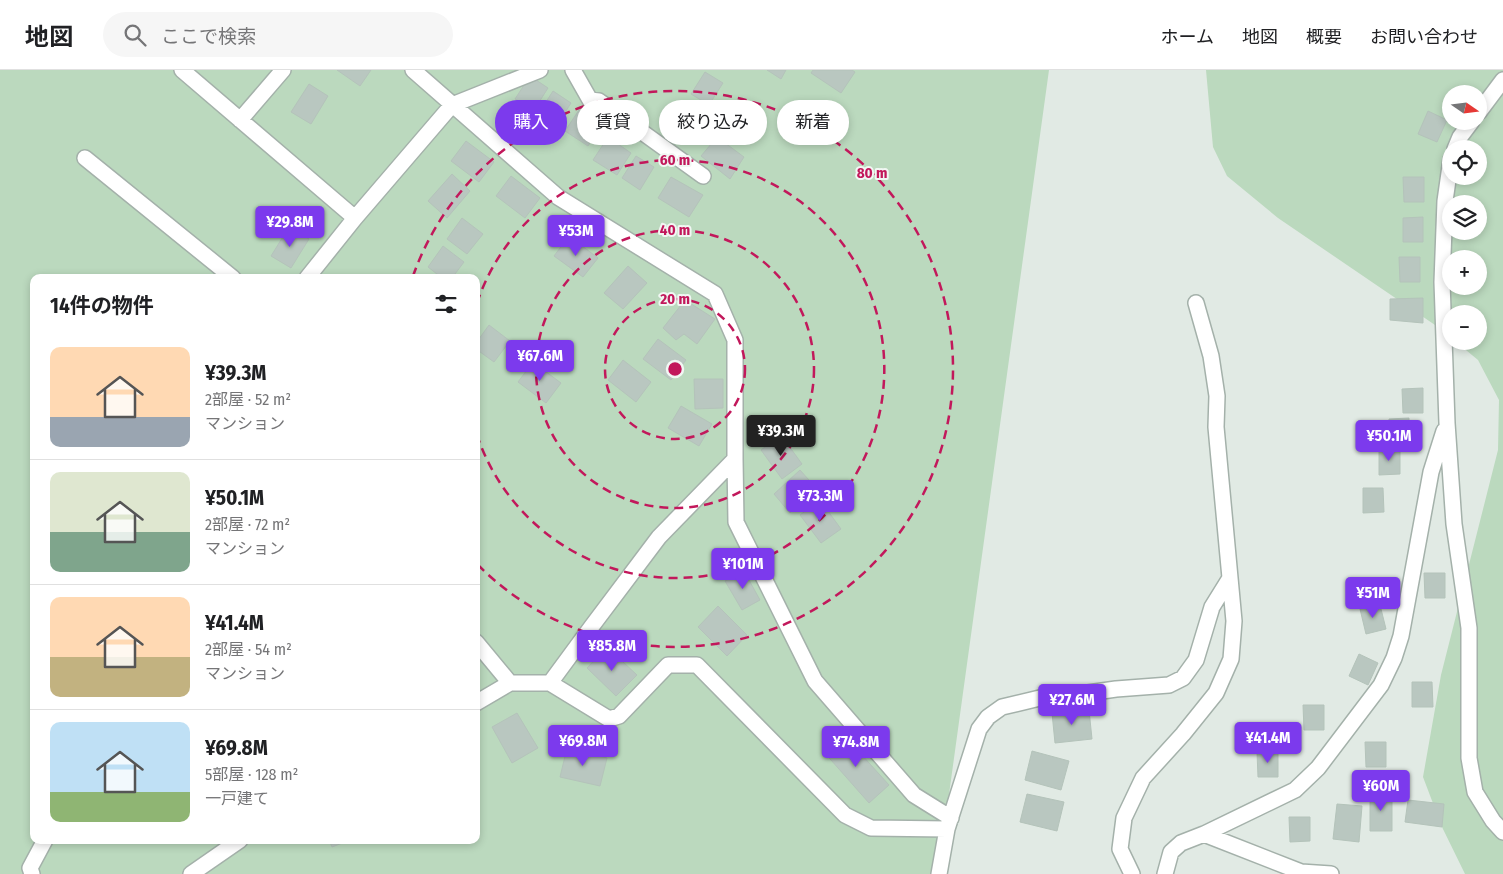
<!DOCTYPE html>
<html lang="ja">
<meta charset="utf-8">
<style>
:root{--surface:#fff;--page:#f6f6f6;--text:#202124;--muted:#757577;--line:#e0e0e0;--accent:#7c3aed}
body{margin:0;font-family:"Fira Sans Condensed","Noto Sans JP",sans-serif;background:var(--page);color:var(--text);height:100vh;display:flex;flex-direction:column;font-size:19px;white-space:nowrap}
*{box-sizing:border-box;margin:0}
p{font-size:16px;color:var(--muted)}
.icon{flex:none;width:28px;height:28px;fill:none;stroke:currentColor;stroke-width:2;stroke-linecap:round;stroke-linejoin:round}
.map{position:relative;flex:1;overflow:hidden}
.panel{position:absolute;left:30px;top:204px;width:450px;height:570px;display:flex;flex-direction:column;background:var(--surface);border-radius:10px;box-shadow:0 2px 8px #0003}
.panel>*{flex:none}
.guide{position:absolute;left:495px;top:30px;width:475px;height:45px;display:flex;gap:10px}
.needle{width:32px;rotate:104deg}
.controls{position:absolute;left:1442px;top:15px;display:grid;gap:10px}
.controls a{display:grid;place-items:center;width:45px;height:45px;border-radius:50%;background:var(--surface);box-shadow:0 2px 8px #0003;font-size:25px}
.price{position:absolute;translate:-50% -42px;padding:0 11px;border-radius:5px;background:var(--accent);color:#fff;font-size:16px;line-height:32px;filter:drop-shadow(0 1px 2px #0008)}
.price::after{content:'';position:absolute;left:50%;top:30px;width:15px;height:11px;margin-left:-8px;background:inherit;clip-path:polygon(0 0,100% 0,50% 100%)}
.price.selected{background:#222;color:#fff}
ul{padding:0;list-style:none}
li{display:flex;align-items:center;gap:15px;height:125px;padding:0 20px}
li+li{border-top:1px solid var(--line)}
li span{display:grid;place-items:center;flex:none;width:140px;height:100px;border-radius:10px;color:#555}
li>.icon{margin-inline-start:auto}
span .icon{width:60px;height:60px;fill:#fffc;stroke-width:1}
li b{font-size:21px}
h2{display:flex;justify-content:space-between;align-items:center;height:60px;padding:0 20px;font-size:21px}
.pill{padding:0 18px;border-radius:22px;background:var(--surface);box-shadow:0 2px 8px #0003;font-size:18px;line-height:45px}
.pill.selected{background:var(--accent);color:#fff}
header{display:flex;align-items:center;gap:30px;box-sizing:border-box;height:70px;padding:0 25px;background:var(--surface);border-bottom:1px solid var(--line)}
header strong{font-size:24px}
nav{display:flex;gap:28px;margin-inline-start:auto;font-size:18px}
.search{width:350px;height:45px;background:var(--page);display:flex;align-items:center;gap:12px;box-sizing:border-box;padding:0 18px;border-radius:28px;color:var(--muted);font-size:19px}
.map>svg:first-child{display:block}
</style>
<header>
<strong>地図</strong>
<div class="search"><svg class="icon" aria-label="search" viewBox="0 0 24 24"><circle cx="10" cy="10" r="6"/><path d="M15 15l6 6"/></svg>ここで検索</div>
<nav><a>ホーム</a><a>地図</a><a>概要</a><a>お問い合わせ</a></nav>
</header>
<div class="map">
<svg width="1503" height="804" viewBox="0 0 1503 804">
<rect width="100%" height="100%" fill="#e1eae4"/>
<path fill="#bbd9be" fill-rule="evenodd" d="M0,0H1049L938,804H0ZM34,208H476V770H34Z
M1206,0H1503V804H1465L1442,757L1423,707L1441,605L1498,380L1499,330L1478,290L1455,271H1479V244H1451V268L1435,255L1278,148L1227,106L1213,77ZM1451,24H1479V51H1451ZM1451,79H1479V106H1451ZM1451,134H1479V161H1451ZM1451,189H1479V216H1451Z"/>
<path fill="#b9c7c0" stroke="#b4c3ba" d="M337,0H371L360,16Z
M767,0H786L781,9Z
M813,0H852L855,2L841,23L811,3Z
M705,2L723,13L709,35L691,24Z
M530,6L548,18L534,40L515,29Z
M309,14L328,26L311,54L291,42Z
M553,21L571,33L557,55L539,43Z
M579,40L602,54L588,76L565,61Z
M1428,41L1447,50L1437,72L1418,64Z
M608,67L631,83L617,105L593,90Z
M717,67L744,87L730,109L701,86Z
M466,71L494,92L479,112L451,91Z
M636,86L654,97L640,120L622,108Z
M452,104L470,121L447,148L428,131Z
M511,106L540,128L525,148L496,126Z
M671,107L703,125L689,147L658,128Z
M1403,107H1424V132H1404Z
M1423,147V172H1403V148Z
M462,148L483,164L467,184L447,169Z
M289,157L309,169L291,198L271,186Z
M569,166L598,188L583,207L554,186Z
M443,176L464,192L452,208H442L428,197Z
M1399,187H1420V212H1400Z
M628,196L647,213L623,239L604,223Z
M1423,228V253L1390,250V229Z
M685,230L715,249L697,274L684,264L676,270L663,258Z
M489,255L510,271L494,292L476,279V273Z
M658,269L686,290L671,310L643,289Z
M623,290L651,312L636,332L608,310Z
M533,292L561,313L546,333L518,312Z
M694,309H723V338L695,339Z
M1423,318V343H1403L1402,319Z
M681,336L712,354L699,376L668,358Z
M1409,348V373L1389,374V349Z
M781,365L802,394L782,409L761,380Z
M1379,380H1400V404L1379,405Z
M800,400L817,419L790,443L774,424Z
M1363,418H1383L1384,442L1363,443Z
M820,430L841,459L821,473L800,445Z
M744,501L760,530L742,540L725,511Z
M1424,503H1445V528H1425Z
M1380,535L1386,559L1366,564L1360,539Z
M718,536L747,565L727,586L698,557Z
M607,577L637,605L616,626L587,598Z
M1359,584L1378,593L1368,615L1349,606Z
M1412,612H1432L1433,637H1412Z
M1303,635H1324V660H1304Z
M1089,640L1092,669L1055,673L1052,643Z
M517,643L538,678L512,693L492,657Z
M842,663L889,715L869,733L823,681Z
M1365,672H1386V697H1366Z
M567,678L607,688L600,716L560,707Z
M1032,681L1069,691L1061,720L1025,710Z
M1257,682H1278V707H1258Z
M1027,724L1064,732L1057,761L1020,752Z
M1370,724H1392V761H1370Z
M1408,730L1444,734L1442,757L1405,752Z
M1337,734L1362,736L1359,772L1333,769Z
M1289,747H1310V771L1290,772Z
M329,770H350L332,777Z"/>
<g fill="none" stroke-linecap="round" stroke-linejoin="round">
<g stroke="#a4b1aa" stroke-width="18">
<path id="minor" d="M182,0L355,148
M413,0L558,127L715,224L735,270V389L736,452L815,611L914,725L951,748
M573,0L590,30L599,31L703,106
M1479,42L1503,10
M240,50L283,0
M1455,79L1460,67L1472,51
M85,88L233,208
M1451,89L1445,131L1442,212L1447,353L1454,454L1469,558V688L1475,722L1493,751L1503,762
M307,208L355,148L452,35L540,0
M476,572L510,613
M550,613L592,556L659,467L735,389
M476,633L510,613H550L609,649L619,646L668,595H697L845,745L871,758L947,759
M1204,764L1301,802L1331,804
M32,804L30,798L45,770
M191,804L240,770
M939,804L947,759L979,659L988,647L1002,637L1044,627L1088,623L1116,619L1169,615L1183,608L1196,590L1212,537L1230,508
M1132,804L1120,779L1124,748L1143,708L1183,664L1216,623L1231,589L1234,551L1216,357L1217,326L1211,286L1196,233
M1165,804L1171,782L1181,773L1204,764L1295,720L1318,698L1381,615L1394,588L1401,566L1431,402L1444,361"/>
</g>
<use href="#minor" stroke="#fff" stroke-width="15"/>
</g>
<g fill="none" stroke="#c2185b" stroke-width="2.5" stroke-dasharray="9 6">
<circle cx="675" cy="299" r="70"/>
<circle cx="675" cy="299" r="139"/>
<path d="M477 233A209 209 0 1 1 477 365"/>
<path d="M413 206A278 278 0 1 1 477 494"/>
</g>
<circle cx="675" cy="299" r="8" fill="#c2185b" stroke="#f1f7f3" stroke-width="2.5"/>
<g font-size="15" text-anchor="middle" font-weight="bold" fill="#c2185b" stroke="#f1f7f3" stroke-width="4" stroke-linejoin="round" paint-order="stroke">
<text x="675" y="95">60 m</text>
<text x="872" y="108">80 m</text>
<text x="675" y="165">40 m</text>
<text x="675" y="234">20 m</text>
</g>
</svg>
<div class="controls">
<a><svg class="needle" viewBox="-14 -14 28 28"><path d="M0-13l5 13h-10z" fill="#e53935"/><path d="M0 13l5-13h-10z" fill="#757577"/></svg></a>
<a><svg class="icon" aria-label="locate" viewBox="0 0 24 24"><circle cx="12" cy="12" r="6"/><path d="M12 2v4M12 18v4M2 12h4M18 12h4"/></svg></a>
<a><svg class="icon" aria-label="layers" viewBox="0 0 24 24"><path d="M12 4l9 5-9 5-9-5zM3 14l9 5 9-5"/></svg></a>
<a>+</a>
<a>−</a>
</div>
<b class="price" style="left:290px;top:178px">¥29.8M</b>
<b class="price" style="left:576px;top:187px">¥53M</b>
<b class="price" style="left:540px;top:312px">¥67.6M</b>
<b class="price selected" style="left:781px;top:387px">¥39.3M</b>
<b class="price" style="left:1389px;top:392px">¥50.1M</b>
<b class="price" style="left:820px;top:452px">¥73.3M</b>
<b class="price" style="left:743px;top:520px">¥101M</b>
<b class="price" style="left:1373px;top:549px">¥51M</b>
<b class="price" style="left:612px;top:602px">¥85.8M</b>
<b class="price" style="left:1072px;top:656px">¥27.6M</b>
<b class="price" style="left:1268px;top:694px">¥41.4M</b>
<b class="price" style="left:583px;top:697px">¥69.8M</b>
<b class="price" style="left:856px;top:698px">¥74.8M</b>
<b class="price" style="left:1381px;top:742px">¥60M</b>
<div class="guide">
<a class="pill selected">購入</a>
<a class="pill">賃貸</a>
<a class="pill">絞り込み</a>
<a class="pill">新着</a>
</div>
<section class="panel">
<h2>14件の物件<svg class="icon" aria-label="filters" viewBox="0 0 24 24"><path d="M4 7h16M4 17h16"/><circle cx="9" cy="7" r="2"/><circle cx="15" cy="17" r="2"/></svg></h2>
<ul>
<li><span style="background:linear-gradient(#ffd9b3 70%,#9aa5b1 0)"><svg class="icon" aria-label="home" viewBox="0 0 24 24"><path d="M3 11l9-7 9 7M6 9v11h12V9"/></svg></span><div><b>¥39.3M</b><p>2部屋 · 52 m²</p><p>マンション</p></div></li>
<li><span style="background:linear-gradient(#dfe7d0 60%,#7fa58c 0)"><svg class="icon" aria-label="home" viewBox="0 0 24 24"><path d="M3 11l9-7 9 7M6 9v11h12V9"/></svg></span><div><b>¥50.1M</b><p>2部屋 · 72 m²</p><p>マンション</p></div></li>
<li><span style="background:linear-gradient(#ffd9b3 60%,#c2b280 0)"><svg class="icon" aria-label="home" viewBox="0 0 24 24"><path d="M3 11l9-7 9 7M6 9v11h12V9"/></svg></span><div><b>¥41.4M</b><p>2部屋 · 54 m²</p><p>マンション</p></div></li>
<li><span style="background:linear-gradient(#bfe0f5 70%,#8fb573 0)"><svg class="icon" aria-label="home" viewBox="0 0 24 24"><path d="M3 11l9-7 9 7M6 9v11h12V9"/></svg></span><div><b>¥69.8M</b><p>5部屋 · 128 m²</p><p>一戸建て</p></div></li>
</ul>
</section>
</div>
